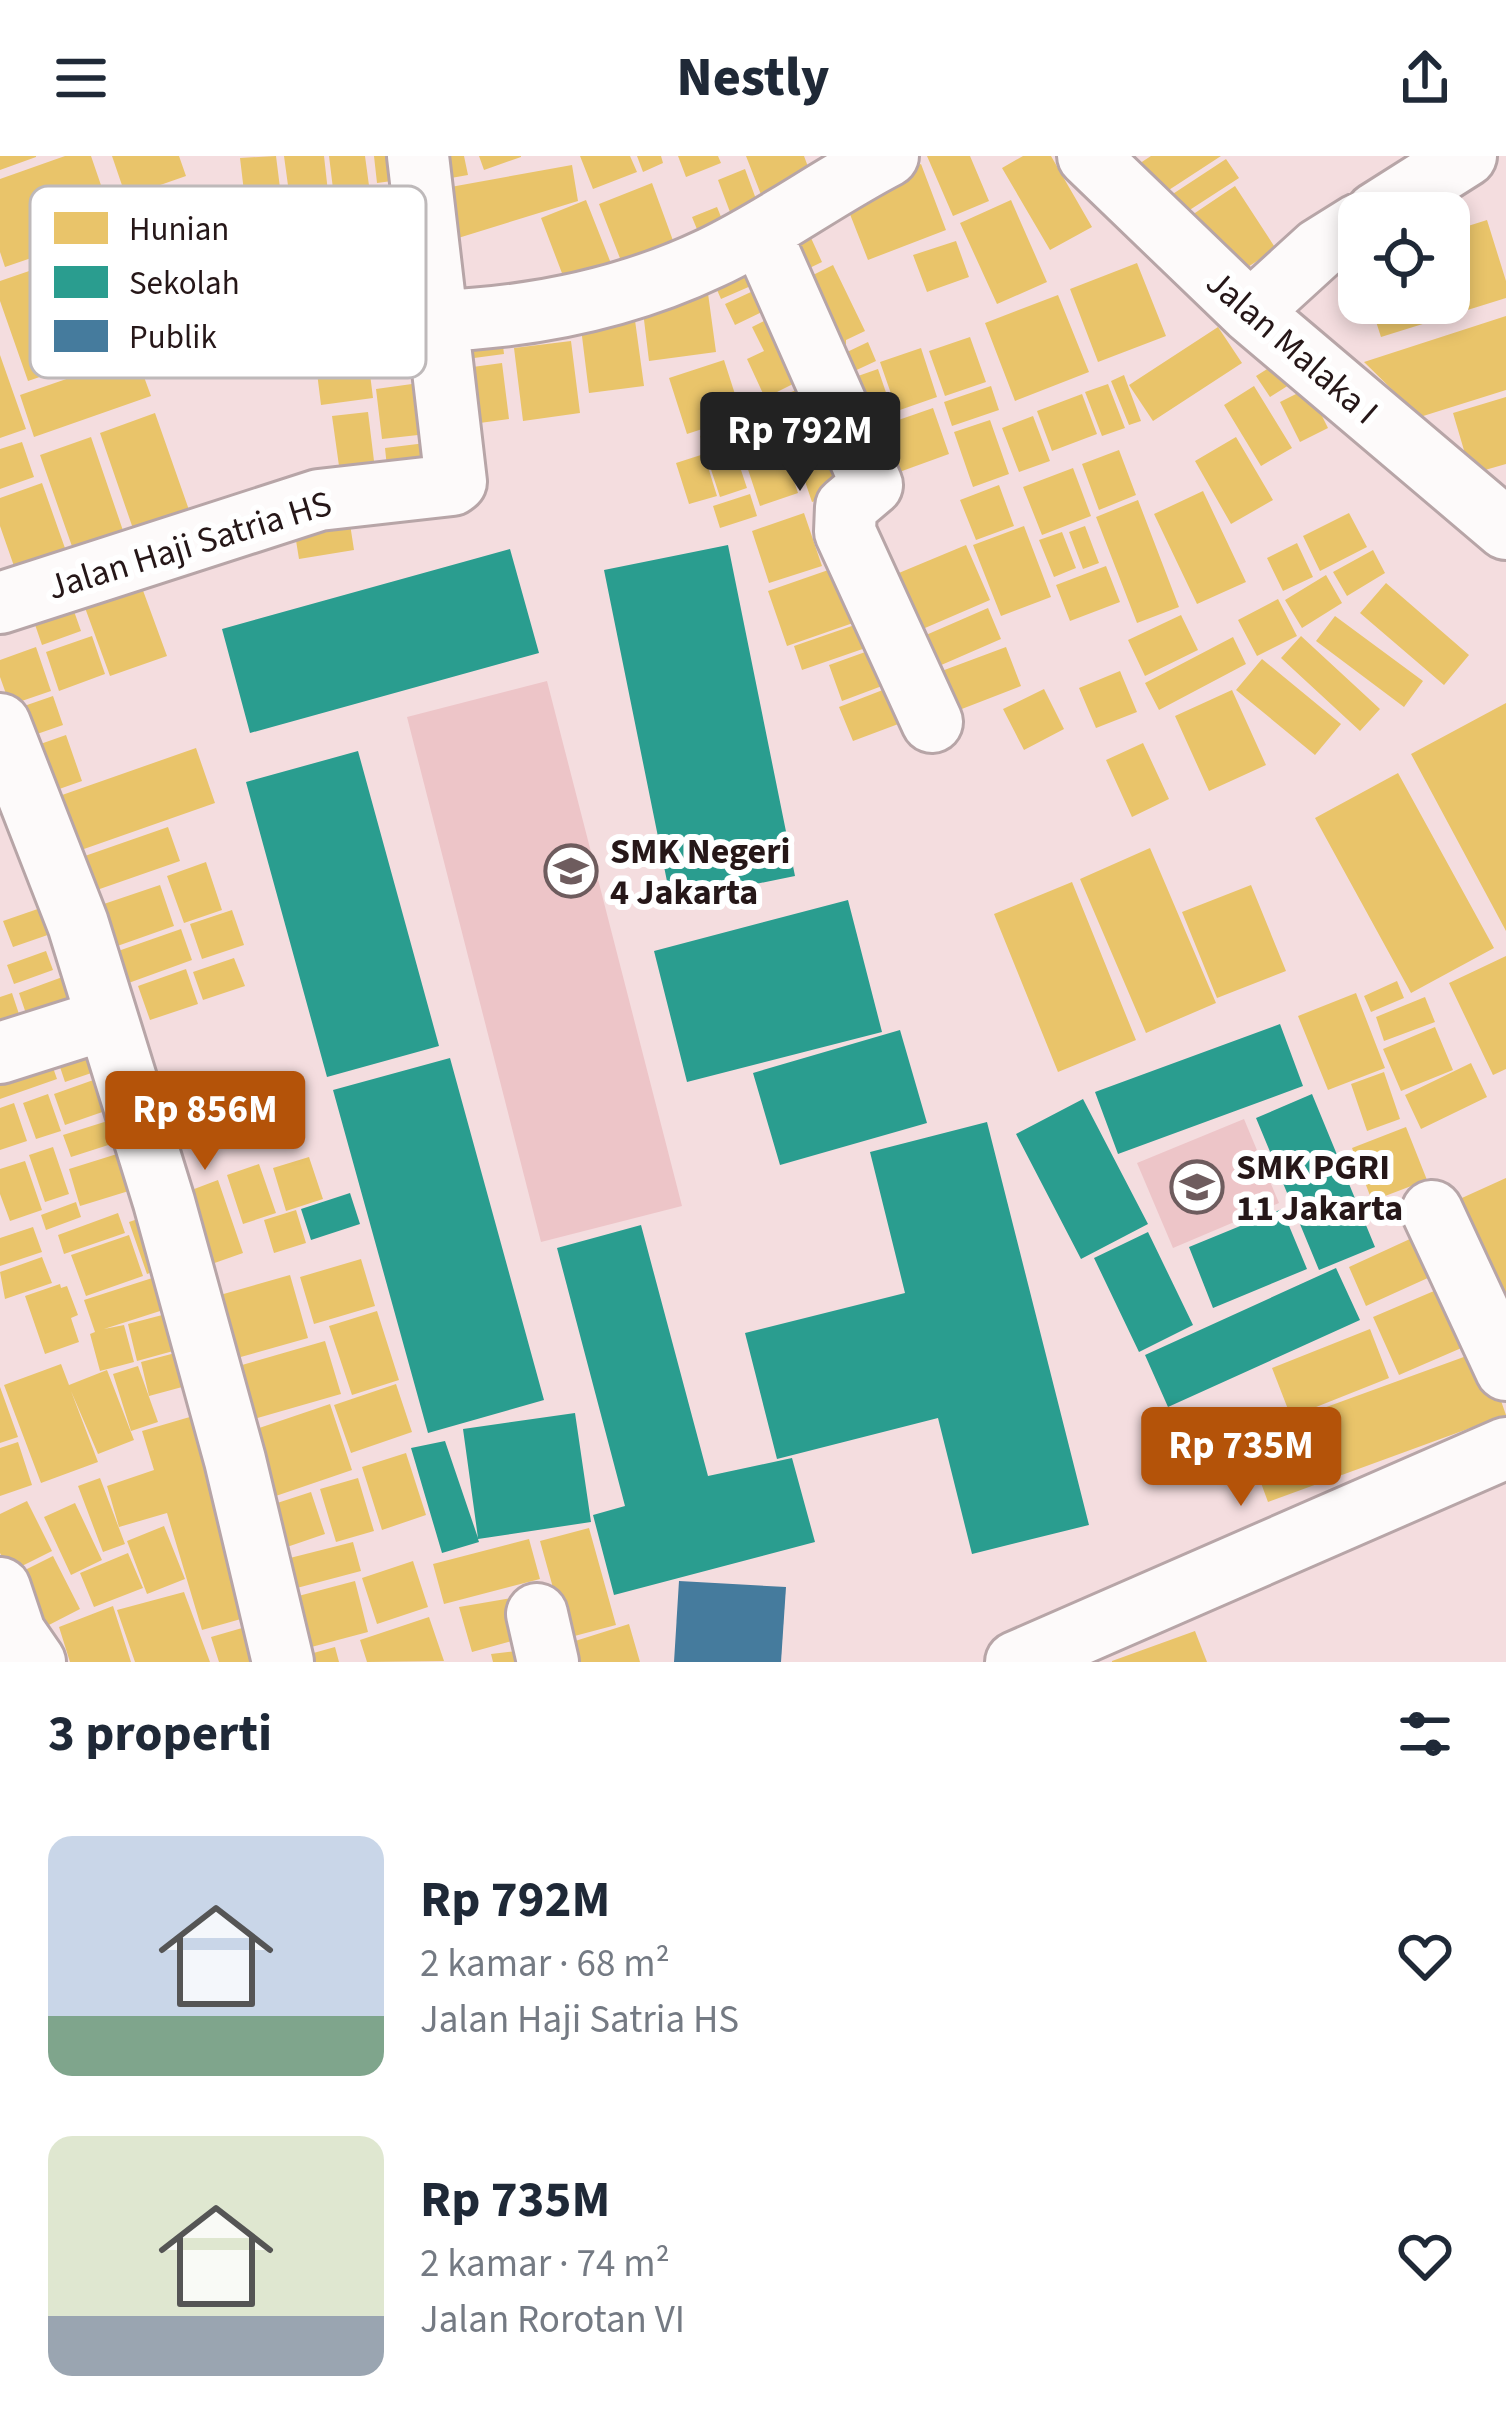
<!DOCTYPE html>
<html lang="id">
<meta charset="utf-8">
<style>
:root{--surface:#fff;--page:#f6f6f7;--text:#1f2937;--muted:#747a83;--accent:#b45309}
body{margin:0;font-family:"Source Sans 3",sans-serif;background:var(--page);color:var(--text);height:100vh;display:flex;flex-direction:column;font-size:45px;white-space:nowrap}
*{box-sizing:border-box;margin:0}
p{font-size:39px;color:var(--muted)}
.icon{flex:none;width:66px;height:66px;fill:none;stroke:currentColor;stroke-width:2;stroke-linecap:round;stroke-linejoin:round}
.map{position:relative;height:1506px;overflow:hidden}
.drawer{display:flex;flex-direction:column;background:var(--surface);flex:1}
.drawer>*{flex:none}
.fabs{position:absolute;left:1338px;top:36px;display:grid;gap:24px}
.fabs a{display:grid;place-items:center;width:132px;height:132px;border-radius:24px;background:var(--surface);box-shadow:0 6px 18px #0003;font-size:60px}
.price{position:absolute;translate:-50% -102px;padding:0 27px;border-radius:12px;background:var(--accent);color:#fff;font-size:39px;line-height:78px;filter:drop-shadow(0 3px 6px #0008)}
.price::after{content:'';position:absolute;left:50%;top:72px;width:36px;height:27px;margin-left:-18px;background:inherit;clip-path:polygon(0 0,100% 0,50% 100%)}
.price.selected{background:#222;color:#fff}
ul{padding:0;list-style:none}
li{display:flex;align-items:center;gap:36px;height:300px;padding:0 48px}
li span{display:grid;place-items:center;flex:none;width:336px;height:240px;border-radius:24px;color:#555}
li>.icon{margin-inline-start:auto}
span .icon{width:144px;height:144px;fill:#fffc;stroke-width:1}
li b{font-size:51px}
h2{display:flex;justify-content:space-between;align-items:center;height:144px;padding:0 48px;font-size:51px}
header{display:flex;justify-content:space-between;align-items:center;height:156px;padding:0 48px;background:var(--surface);font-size:54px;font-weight:800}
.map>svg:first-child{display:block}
</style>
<header><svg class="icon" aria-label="menu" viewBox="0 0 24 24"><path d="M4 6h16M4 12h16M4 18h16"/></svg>Nestly<svg class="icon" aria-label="share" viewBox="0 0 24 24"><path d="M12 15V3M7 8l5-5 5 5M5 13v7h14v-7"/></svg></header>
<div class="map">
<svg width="1506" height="1506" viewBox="0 0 1506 1506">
<rect width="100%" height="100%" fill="#f4dddf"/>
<path fill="#edc5c8" d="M547,525L682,1050L541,1086L407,561Z
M1244,963L1279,1047L1173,1092L1137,1007Z"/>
<path fill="#e9c46a" d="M0,0H36V1L0,14Z
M65,0H91L116,73L5,111L0,96V23Z
M112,0H179L186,20L126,41Z
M276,0L283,56L247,61L240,2Z
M284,0H324L330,54L292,59Z
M329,0H365L370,37L334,41Z
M374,0H404L407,23L377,27Z
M424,0H464L468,19L428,26Z
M479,0H521V1L484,14Z
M580,0H630L637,16L593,33Z
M637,0H661L663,7L643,16Z
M678,0H718L721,7L686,21Z
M746,0H804L817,35L767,54Z
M927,0H970L989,45L953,60Z
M1023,0H1051L1092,71L1050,94L1002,12Z
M1151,0H1221L1152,45L1131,13Z
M1226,3L1239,22L1168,68L1156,49Z
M921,8L946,74L868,104L842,38Z
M572,9L578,45L442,87L434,34Z
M745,13L760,54L733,64L718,24Z
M652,27L675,90L623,110L599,48Z
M1235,30L1276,93L1229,123L1189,61Z
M586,44L614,115L568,133L541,62Z
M1011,44L1047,126L997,148L960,67Z
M717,51L728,78L703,88L692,61Z
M801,60L822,106L791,121Z
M1487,64L1506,125V142L1381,181L1370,147H1449V76Z
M956,85L969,121L927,136L913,99Z
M1137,107L1166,180L1098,206L1070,133Z
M833,109L865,175L846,184V190L811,120Z
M707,111L774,120L721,143Z
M35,113L69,211L28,225L0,145V125Z
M775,125L785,145L735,169L725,148Z
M707,130L716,196L649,205L641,139Z
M1058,139L1089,216L1015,245L985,167Z
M788,153L819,215L765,242L747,203L764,195L752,171Z
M362,154L373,242L321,249L310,160Z
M634,157L644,230L589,237L580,164Z
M1506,160V234L1420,261L1364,206Z
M500,166L504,198L459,204Z
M1218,171L1242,207L1153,265L1129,229Z
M970,181L986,226L945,240L929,195Z
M571,185L580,257L523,265L514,192Z
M868,186L876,205L833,225L824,207Z
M921,192L937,241L897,255L880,206Z
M0,199L26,273L0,282Z
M136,199L151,240L34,281L20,239Z
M724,204L742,260L687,278L669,222Z
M502,207L509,263L465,269L458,213Z
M1275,208L1289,229L1270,241L1256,220Z
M878,213L894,260L855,274L838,227Z
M1124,219L1141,265L1129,269L1111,225Z
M819,225L832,260L785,279L771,244Z
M412,228L418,279L382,283L376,233Z
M1108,228L1125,272L1102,280L1085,236Z
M991,230L999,254L952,270L944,246Z
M1254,230L1292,292L1261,310L1224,249Z
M1308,232L1328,272L1300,286L1280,246Z
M1082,238L1097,278L1052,295L1037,255Z
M1506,241V308L1471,318L1453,257Z
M933,252L949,298L880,323L864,276Z
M368,256L374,305L339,310L332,260Z
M155,257L195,371L139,390L100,277Z
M1033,260L1050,305L1019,316L1002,272Z
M839,264L834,318L840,337L812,346L790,281Z
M990,264L1009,318L973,331L954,276Z
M775,267L798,337L760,350L737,280Z
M727,272L747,332L720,341L700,280Z
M91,281L131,398L81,416L40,299Z
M1236,281L1273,344L1231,368L1195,305Z
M442,285L445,314L388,321L385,292Z
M22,286L34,321L0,333V293Z
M1119,294L1136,339L1099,354L1082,308Z
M704,298L717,340L689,348L676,307Z
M1073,312L1091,360L1042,379L1023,331Z
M42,327L66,395L15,413L0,370V342Z
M999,329L1014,370L976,384L960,344Z
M1203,335L1246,426L1197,448L1154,358Z
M750,338L757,360L720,372L713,350Z
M1138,344L1179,451L1137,467L1096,361Z
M348,355L354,394L299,403L293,366Z
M804,357L822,410L769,427L752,375Z
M1349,357L1367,391L1320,415L1303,380Z
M1024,370L1051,441L1001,460L973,389Z
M1085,370L1099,407L1083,413L1069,376Z
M1062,376L1076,412L1054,421L1039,384Z
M1297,387L1313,421L1283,435L1267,402Z
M966,389L990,444L918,475L894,419Z
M1373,394L1385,417L1347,440L1333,416Z
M857,404L876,459L787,490L768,435Z
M1106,410L1120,446L1070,465L1056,429Z
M1326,419L1342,447L1302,472L1285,444Z
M1386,427L1469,499L1444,529L1360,457Z
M141,429L167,500L110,520L84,449Z
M69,441L81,475L42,489L30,454Z
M1278,443L1297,480L1257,500L1238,464Z
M988,452L1001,483L939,510L926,479Z
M1181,459L1198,494L1145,520L1128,484Z
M1335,460L1423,525L1404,551L1316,485Z
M872,463L880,487L802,514L794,490Z
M92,480L105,518L59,535L46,496Z
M1301,480L1380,553L1360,575L1281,502Z
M1233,481L1246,508L1159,554L1145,527Z
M893,486L906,521L842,545L829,509Z
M36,491L51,535L10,549L0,521V504Z
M1006,491L1021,530L954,556L939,516Z
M1262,503L1341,568L1315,599L1236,534Z
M1120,515L1137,556L1096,572L1079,532Z
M911,523L925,558L853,585L839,551Z
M1044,533L1064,573L1024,594L1003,553Z
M1232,534L1266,609L1209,635L1175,560Z
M53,540L63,569L14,586L4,557Z
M1506,547V775L1411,598Z
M66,579L82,625L45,638L29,592Z
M1143,587L1169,643L1132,661L1106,604Z
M196,592L215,647L64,700L45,645Z
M1398,617L1494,792L1411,837L1315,662Z
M168,671L180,705L94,735L82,701Z
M1150,692L1216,847L1146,877L1080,723Z
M206,706L222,754L184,767L167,720Z
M1072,726L1136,884L1058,916L994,758Z
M160,729L174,770L106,794L92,752Z
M1251,729L1286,815L1217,842L1182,756Z
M55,747L65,773L13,791L3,765Z
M232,754L244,789L202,803L190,768Z
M181,773L192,804L112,833L101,801Z
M46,795L53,814L14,828L7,809Z
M1506,800V913L1493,919L1449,827Z
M234,802L245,830L203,844L193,816Z
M186,813L198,848L150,864L138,830Z
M76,816L93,864L35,884L19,837Z
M1397,825L1404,842L1371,856L1364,840Z
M12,837L27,882L0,891V841Z
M1356,837L1385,912L1328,934L1298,860Z
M1425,841L1435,866L1384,885L1376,861Z
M95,869L109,911L65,926L51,884Z
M1435,871L1453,914L1401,935L1383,893Z
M44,886L57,923L0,943V902Z
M1471,907L1487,941L1421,973L1405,939Z
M1384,916L1400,963L1367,975L1351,928Z
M99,922L111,953L65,969L54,938Z
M48,938L61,975L36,983L23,947Z
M193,944L204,980L155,996L143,960Z
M14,947L27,985L0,994V952Z
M117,962L124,984L71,1001L63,979Z
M1406,971L1427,1024L1372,1045L1352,992Z
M53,991L69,1038L45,1046L29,999Z
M133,993L145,1030L80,1050L69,1013Z
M309,1001L323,1043L286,1055L273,1012Z
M25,1005L42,1054L10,1065L0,1038V1013Z
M259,1008L276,1057L243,1068L227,1019Z
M1506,1022V1158L1442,1051Z
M218,1024L243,1097L206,1110L181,1038Z
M76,1046L81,1061L46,1074L41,1059Z
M296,1054L306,1087L274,1097L264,1064Z
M158,1056L177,1107L147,1118L129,1066Z
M118,1057L125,1077L64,1098L58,1079Z
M33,1071L42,1096L0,1110V1082Z
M1423,1077L1441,1116L1366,1150L1349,1111Z
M129,1079L143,1120L86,1140L71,1099Z
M42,1101L52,1127L5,1143L0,1116Z
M361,1103L375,1150L314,1168L300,1121Z
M174,1115L185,1147L104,1173L124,1169L134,1206L100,1215L90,1178L95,1176L84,1144Z
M290,1119L308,1182L230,1204L213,1141Z
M60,1128L61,1132L67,1130L78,1159L71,1162L79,1186L45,1198L25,1140Z
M1441,1132L1466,1190L1399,1219L1373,1161Z
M185,1153L195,1189L137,1205L128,1168Z
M377,1155L399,1224L352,1239L329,1170Z
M1370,1173L1389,1222L1291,1261L1272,1212Z
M325,1185L341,1238L244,1266L228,1213Z
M198,1191L208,1224L149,1240L141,1206Z
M1483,1194L1506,1259L1268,1346L1244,1281Z
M61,1208L69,1229L107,1214L134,1284L98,1298L71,1235L98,1306L41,1327L4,1229Z
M138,1210L158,1266L131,1275L113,1218Z
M396,1228L412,1276L351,1297L334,1249Z
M0,1231L18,1281L0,1287Z
M330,1248L352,1314L267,1343L244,1277Z
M200,1258L259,1458L202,1474L167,1357L119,1371L107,1330L154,1314L142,1275Z
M18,1286L32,1329L0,1340V1292Z
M406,1297L426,1359L382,1374L362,1311Z
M100,1322L125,1388L103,1396L78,1330Z
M358,1322L374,1375L336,1386L320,1333Z
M311,1336L325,1378L284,1392L271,1349Z
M27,1345L52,1395L10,1416L0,1397V1358Z
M75,1347L102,1404L71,1419L44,1361Z
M164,1370L185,1423L147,1438L127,1385Z
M589,1372L616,1469L567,1482L540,1385Z
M529,1383L540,1423L444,1448L433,1408Z
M353,1386L361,1415L293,1433L286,1403Z
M128,1397L143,1432L94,1451L80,1417Z
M53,1400L80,1453L45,1471L17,1418Z
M413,1405L428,1451L377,1468L362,1422Z
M355,1425L368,1476L300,1494L287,1443Z
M184,1436L210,1506H135L117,1454Z
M511,1442L523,1482L472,1496L459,1451Z
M113,1450L131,1506H70L59,1471Z
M429,1461L444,1505L367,1506L360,1484Z
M259,1467L271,1506H219L211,1481Z
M629,1468L640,1506H578L572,1486Z
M1195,1475L1207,1506H1112V1505Z
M335,1491L339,1506H301L299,1501Z
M525,1494L530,1506H493L491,1498Z"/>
<path fill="#2a9d8f" d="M728,389L795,720L671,745L604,414Z
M510,393L539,497L250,577L222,473Z
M358,595L439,890L327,921L246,626Z
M848,744L882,876L687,926L654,795Z
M1280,868L1303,930L1118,998L1095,936Z
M900,874L927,967L780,1009L753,917Z
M450,902L544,1244L428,1277L333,934Z
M1312,938L1375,1091L1319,1114L1256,962Z
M1083,943L1148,1068L1081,1103L1016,978Z
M987,966L1089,1369L972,1398L938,1262L777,1303L745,1177L905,1137L870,996Z
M350,1037L360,1068L311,1084L301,1053Z
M1282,1053L1307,1113L1213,1152L1189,1091Z
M641,1069L708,1320L792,1302L815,1386L614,1439L593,1359L625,1350L557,1092Z
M1148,1076L1193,1169L1139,1196L1094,1102Z
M1336,1112L1360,1164L1168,1251L1145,1199Z
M575,1257L591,1366L478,1383L479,1386L442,1397L411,1292L445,1285L478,1382L463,1273Z"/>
<path fill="#457b9d" d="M679,1425L786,1431L781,1506H674Z"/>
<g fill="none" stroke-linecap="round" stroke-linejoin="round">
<g stroke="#b7a5a7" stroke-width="66">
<path id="minor" d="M1088,0L1250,156L1506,373
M1376,57L1466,0
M760,76L872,329L846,351L845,376L932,566
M1250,156L1319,93L1359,68
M440,165C532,161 627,142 711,102C772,73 828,31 888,0
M0,447L319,344L452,329L456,326L418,0
M0,568L78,768L164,1046L235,1304L283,1506
M0,897L107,863
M1432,1055L1506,1214
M0,1432L15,1477L35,1506
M537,1458L548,1506
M1016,1506L1506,1292"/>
</g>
<use href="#minor" stroke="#fdfafa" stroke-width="60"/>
</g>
<defs>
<g id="school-ring" transform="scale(2.7)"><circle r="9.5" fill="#fff" stroke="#6e5c5e" stroke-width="1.5"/><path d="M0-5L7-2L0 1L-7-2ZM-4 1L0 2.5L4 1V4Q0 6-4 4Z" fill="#6e5c5e"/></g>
</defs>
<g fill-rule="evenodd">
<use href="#school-ring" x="571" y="715"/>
<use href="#school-ring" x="1197" y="1031"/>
</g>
<g text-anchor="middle" stroke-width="12" stroke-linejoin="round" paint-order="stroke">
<g font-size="36" fill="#261718" stroke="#fff">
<text transform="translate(1293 190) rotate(41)" y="13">Jalan Malaka I</text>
<text transform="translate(189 388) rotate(-17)" y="13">Jalan Haji Satria HS</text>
</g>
<g font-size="36" font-weight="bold" fill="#261718" stroke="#fff" text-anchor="start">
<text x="610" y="707">SMK Negeri<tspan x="610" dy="41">4 Jakarta</tspan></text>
<text x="1236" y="1023">SMK PGRI<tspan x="1236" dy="41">11 Jakarta</tspan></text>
</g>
</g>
<rect x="30" y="30" width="396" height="192" rx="18" fill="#fff" stroke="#beb9ba" stroke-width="3"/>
<rect x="54" y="56" width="54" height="32" fill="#e9c46a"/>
<rect x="54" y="110" width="54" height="32" fill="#2a9d8f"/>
<rect x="54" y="164" width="54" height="32" fill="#457b9d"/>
<g font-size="33" fill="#261718">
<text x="129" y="84">Hunian</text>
<text x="129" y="138">Sekolah</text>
<text x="129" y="192">Publik</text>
</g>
</svg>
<div class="fabs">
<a><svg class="icon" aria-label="locate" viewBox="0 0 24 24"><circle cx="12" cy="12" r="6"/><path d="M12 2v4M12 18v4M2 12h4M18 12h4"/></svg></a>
</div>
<b class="price selected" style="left:800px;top:338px">Rp 792M</b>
<b class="price" style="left:205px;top:1017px">Rp 856M</b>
<b class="price" style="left:1241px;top:1353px">Rp 735M</b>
</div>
<section class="drawer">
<h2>3 properti<svg class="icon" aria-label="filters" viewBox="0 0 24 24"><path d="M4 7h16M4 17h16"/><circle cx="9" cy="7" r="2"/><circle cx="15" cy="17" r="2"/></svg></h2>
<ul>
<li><span style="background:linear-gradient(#c9d6e8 75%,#7fa58c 0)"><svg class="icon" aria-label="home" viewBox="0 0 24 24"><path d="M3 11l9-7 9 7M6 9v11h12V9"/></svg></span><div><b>Rp 792M</b><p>2 kamar · 68 m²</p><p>Jalan Haji Satria HS</p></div><svg class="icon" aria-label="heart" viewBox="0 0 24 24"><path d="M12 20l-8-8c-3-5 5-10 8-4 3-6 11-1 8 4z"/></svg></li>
<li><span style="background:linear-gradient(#dfe7d0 75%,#9aa5b1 0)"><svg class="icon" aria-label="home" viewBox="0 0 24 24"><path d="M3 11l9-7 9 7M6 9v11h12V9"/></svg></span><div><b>Rp 735M</b><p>2 kamar · 74 m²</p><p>Jalan Rorotan VI</p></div><svg class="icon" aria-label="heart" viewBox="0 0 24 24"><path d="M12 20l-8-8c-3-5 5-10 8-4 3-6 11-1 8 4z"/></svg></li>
</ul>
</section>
